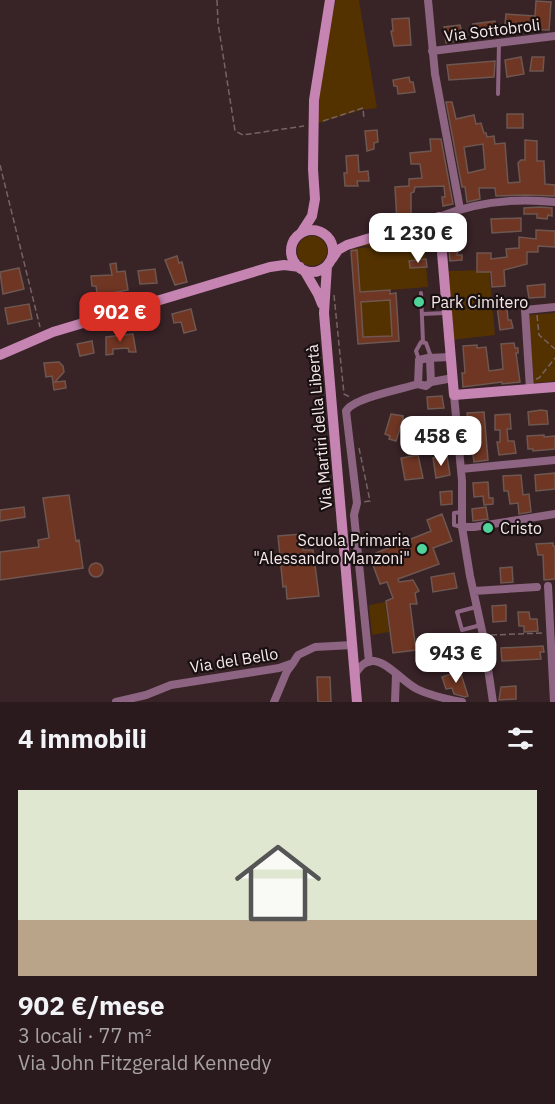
<!DOCTYPE html>
<html lang="it">
<meta charset="utf-8">
<style>
:root{--surface:#2a1a1d;--page:#322326;--text:#f1f3f6;--muted:#a5a1a4;--line:#46383b;--accent:#d93025}
body{margin:0;font-family:"IBM Plex Sans",sans-serif;background:var(--page);color:var(--text);height:100vh;display:flex;flex-direction:column;font-size:22px;white-space:nowrap}
*{box-sizing:border-box;margin:0}
p{font-size:20px;color:var(--muted)}
.icon{flex:none;width:33px;height:33px;fill:none;stroke:currentColor;stroke-width:2;stroke-linecap:round;stroke-linejoin:round}
.map{position:relative;height:702px;overflow:hidden}
.details{display:flex;flex-direction:column;background:var(--surface);flex:1}
.details>*{flex:none}
.price{position:absolute;translate:-50% -51px;padding:0 14px;border-radius:12px;background:#fff;color:#222;font-size:20px;line-height:39px;filter:drop-shadow(0 2px 3px #0008)}
.price::after{content:'';position:absolute;left:50%;top:36px;width:18px;height:14px;margin-left:-9px;background:inherit;clip-path:polygon(0 0,100% 0,50% 100%)}
.price.active{background:var(--accent);color:#fff}
ul{padding:0;list-style:none}
li{display:grid;align-content:center;gap:12px;height:318px;padding:0 18px}
li+li{border-top:2px solid var(--line)}
li span{display:grid;place-items:center;height:186px;border-radius:0px;color:#555}
li>.icon{margin-inline-start:auto}
span .icon{width:108px;height:108px;fill:#fffc;stroke-width:1}
li b{font-size:26px}
h2{display:flex;justify-content:space-between;align-items:center;height:72px;padding:0 18px;font-size:26px}
.map>svg:first-child{display:block}
</style>
<div class="map">
<svg width="555" height="702" viewBox="0 0 555 702">
<rect width="100%" height="100%" fill="#382327"/>
<path fill="#543200" d="M336,0H359L377,108L361,110L316,124L319,74Z
M431,223L437,229L438,242L424,243L428,287L390,290V294L396,293L399,341L358,344L351,249L400,244L352,247Z
M297 251a15 15 0 1 1 30 0a15 15 0 1 1-30 0Z
M489,270L495,335L451,340L446,271Z
M555,313V381L534,383L528,315Z
M385,602L389,632L372,635L369,605Z"/>
<path fill="#6f3623" stroke="#6e5750" stroke-width="1.5" fill-rule="evenodd" d="M536,1L551,2L549,30L520,29L519,31H513V34H504L506,14L535,16Z
M409,18L411,45L394,46L391,31H393L392,19Z
M495,21L496,30H494L493,35L475,37L473,24Z
M460,25L464,40L446,43L444,27Z
M521,57L524,74L507,77L505,60Z
M532,57H544L543,71H530Z
M495,61L494,77L449,80L447,65Z
M409,77L410,82H413L415,92L398,94L397,86H394L393,80Z
M446,102H452L456,119L474,115L476,124L481,123L484,133H486L487,137L494,136L495,144L505,143L508,183L520,182L518,163L521,160H525V140L537,141V161H544L545,184L555,185V196L525,195L496,196L495,188H479L480,199L467,202L465,187H462ZM483,144L485,169L468,173L464,147Z
M507,114H523V128H507Z
M377,130L378,142L374,143V149L367,151L365,131Z
M430,139H441L453,204L443,206L442,197H445L444,186L415,187L414,192L411,193V218L397,222L395,187L409,186V179L422,178L420,164H411L410,153L431,151Z
M358,155L359,172L368,171L369,181H357L358,186H345L344,173H347L346,156Z
M540,207L552,208V216L548,215L547,219L537,218V214H524V208Z
M455,217H461L457,255H462V260L450,261L447,223V220Z
M521,218V231L492,233L491,219Z
M536,230L555,231V247L538,246V252H527V264L504,270L505,286L492,287L491,272H477V253H491V259L507,257L506,249L519,248V237L536,239Z
M357,250L360,292L390,290V294L396,293L399,341L358,344L351,251ZM390,300L392,336L363,337L361,302Z
M177,256L179,263L182,262L187,282L175,285L165,260Z
M426,259L427,267L410,268L409,261Z
M116,263L117,272L125,271L128,290L111,293L112,306L99,308L96,286H92L91,276L112,275L110,264Z
M19,268L24,289L3,294L0,272Z
M155,269L157,283L140,284L138,271Z
M545,284V297L529,298L527,286Z
M496,298H510L511,308H507L508,320H511L513,328L500,330Z
M29,304L32,319L8,324L5,308Z
M191,309L196,330L184,333L181,322L174,323L172,314Z
M133,334L136,352H129L128,348L113,349V354L106,355V337Z
M92,341L94,353L80,356L77,344Z
M514,343L515,348H518V353H516L520,382L502,384V382L463,387L462,373H465L463,346L477,345V348L486,347L489,371L503,369L501,344Z
M59,362L63,366L64,372L55,382L65,381L66,388L54,390L52,376L46,377L44,363Z
M442,396L444,408L428,409L427,397Z
M541,410L547,411L548,424L529,425L528,412Z
M484,412L488,460L474,462L467,413Z
M391,414L403,416V419L396,441L389,439L390,436L385,434Z
M510,414L511,429H507L508,441H514L516,453L499,455L497,442H500V430H495V415Z
M419,420L431,422L442,420L445,435L430,437L418,434L420,427L417,426Z
M544,435V437L555,436V449L533,451V449H528L527,436Z
M418,455L423,478L405,480L401,458Z
M447,456L450,475L436,478L433,458Z
M555,473V489L536,491L535,475Z
M521,475L523,495L529,494L531,512L519,514L518,503L510,504L508,491H504L503,476Z
M488,482L489,498H493V504L484,505L483,496L474,497L473,483Z
M452,491V504L441,505L440,492Z
M69,495L76,541L79,540L83,568L0,580V552L39,547L38,540L49,538L43,498Z
M24,507L25,517L0,521V510Z
M486,507L488,519L473,521L472,509Z
M442,514L452,541L433,548L439,564L398,579L399,582L413,580L419,591L415,593L417,604H410L416,650L393,653L386,601L393,598L387,582L380,584L373,565L380,563L376,553L431,531L427,520Z
M302,534L303,550H313L319,596L287,599L286,586L283,587L278,536Z
M553,543V546H555V579L544,580L543,555H538L536,544Z
M89 570a7 7 0 1 1 14 0a7 7 0 1 1-14 0Z
M512,567L513,582L501,583L500,568Z
M454,573L457,588L433,592L431,577Z
M506,605V621L493,622L492,606Z
M518,612H529L530,619H537L538,631L524,632V626H519Z
M543,646L544,652H540L541,659L502,661L501,648Z
M460,671L468,696L465,697L454,694L452,688L446,689L442,677Z
M317,677H330L331,702H318Z
M516,686V699L499,700L501,687Z"/>
<g fill="none" stroke-linecap="round" stroke-linejoin="round">
<path stroke="#766366" stroke-width="1.5" stroke-dasharray="6 3" stroke-linecap="butt" d="M217,0L218,23L235,131L243,135L304,126
M323,121L363,108L364,120
M0,165L40,327
M334,295L344,394L350,397
M537,315L539,335L555,349
M536,379L539,378L555,358
M359,448L370,501L363,502
M491,635L543,633"/>
<path stroke="#8d6481" stroke-width="4" d="M498,94L499,42
M421,293L423,342
M422,314L445,313
M419,360L416,351L421,342L426,343L431,357
M462,512L454,513V525L462,527
M476,607L457,612L462,630L481,625"/>
<path stroke="#8d6481" stroke-width="8" d="M428,0L435,74L460,209
M432,51L555,36
M439,217C475,202 516,198 555,202
M428,358L450,357
M418,384L419,360L428,358L430,360L431,382
M530,389L525,310L555,307
M454,395L462,481V527L470,576L483,635L493,702
M461,469L555,460
M462,527H474L555,514
M548,586L554,702
M474,591L537,587
M369,662L354,515L357,503L346,411C353,398 402,389 418,384L426,386L431,382L453,378
M355,674C360,667 365,660 374,661C389,663 403,682 417,689C431,696 446,699 462,702
M116,702L146,695L171,685L279,668L293,663L298,655L315,647L352,645
M274,702L287,671L293,663
M395,702L396,675"/>
<path stroke="#c584b2" stroke-width="10" d="M291 251a21 21 0 1 1 42 0a21 21 0 1 1-42 0Z
M301,233L312,216L315,199L313,169L314,100L330,0
M332,259L338,250L347,245L439,217L454,395L555,387
M327,266L324,313L357,702
M304,270L318,294L322,304
M0,355L53,332L270,267L284,265L300,267"/>
</g>
<g fill="#4fd399" stroke="#191011" stroke-width="2">
<circle cx="419" cy="302" r="6"/>
<circle cx="488" cy="528" r="6"/>
<circle cx="422" cy="549" r="6"/>
</g>
<g text-anchor="middle" stroke-width="4.5" stroke-linejoin="round" paint-order="stroke">
<g font-size="16" fill="#f8e9eb" stroke="#191011">
<text transform="translate(492 30) rotate(-7)" y="6">Via Sottobroli</text>
<text transform="translate(319 427) rotate(-95)" y="6">Via Martiri della Libertà</text>
<text transform="translate(234 660) rotate(-9)" y="6">Via del Bello</text>
</g>
<g font-size="16" fill="#f8e9eb" stroke="#191011" text-anchor="start">
<text x="431" y="308">Park Cimitero</text>
<text x="500" y="534">Cristo</text>
<text x="410" y="546" text-anchor="end">Scuola Primaria<tspan x="410" dy="18">"Alessandro Manzoni"</tspan></text>
</g>
</g>
</svg>
<b class="price" style="left:418px;top:264px">1 230 €</b>
<b class="price active" style="left:120px;top:343px">902 €</b>
<b class="price" style="left:441px;top:467px">458 €</b>
<b class="price" style="left:456px;top:684px">943 €</b>
</div>
<section class="details">
<h2>4 immobili<svg class="icon" aria-label="filters" viewBox="0 0 24 24"><path d="M4 7h16M4 17h16"/><circle cx="9" cy="7" r="2"/><circle cx="15" cy="17" r="2"/></svg></h2>
<ul>
<li><span style="background:linear-gradient(#dfe7d0 70%,#b9a48a 0)"><svg class="icon" aria-label="home" viewBox="0 0 24 24"><path d="M3 11l9-7 9 7M6 9v11h12V9"/></svg></span><div><b>902 €/mese</b><p>3 locali · 77 m²</p><p>Via John Fitzgerald Kennedy</p></div></li>
</ul>
</section>
